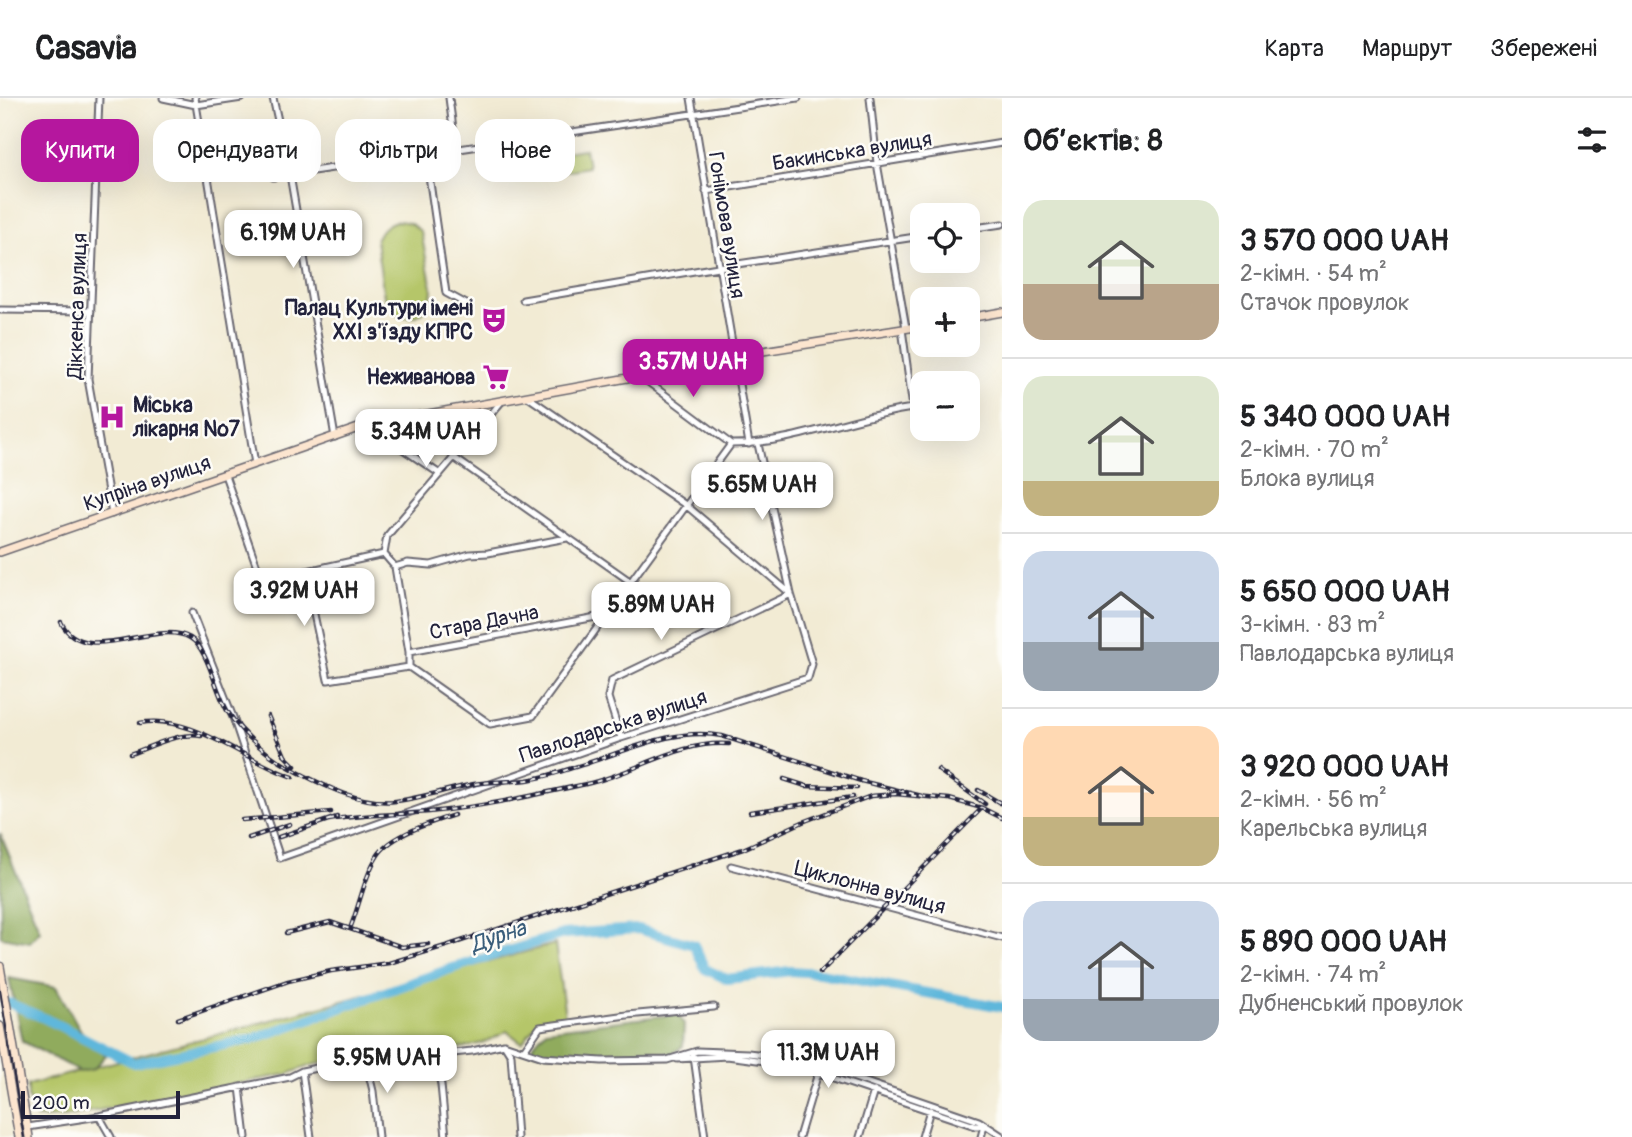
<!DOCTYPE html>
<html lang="uk">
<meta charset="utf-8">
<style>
:root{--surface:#fff;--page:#f2f2f2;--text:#202124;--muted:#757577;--line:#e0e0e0;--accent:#b5179e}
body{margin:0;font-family:Pangolin,sans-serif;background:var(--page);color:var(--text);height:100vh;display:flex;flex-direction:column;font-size:26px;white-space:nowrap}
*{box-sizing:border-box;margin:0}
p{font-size:23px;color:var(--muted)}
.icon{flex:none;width:38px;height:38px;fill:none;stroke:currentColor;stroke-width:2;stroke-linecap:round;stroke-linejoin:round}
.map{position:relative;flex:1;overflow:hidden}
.details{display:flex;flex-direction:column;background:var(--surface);width:630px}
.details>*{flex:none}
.banner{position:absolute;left:21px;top:21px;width:665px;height:63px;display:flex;gap:14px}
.buttons{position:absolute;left:910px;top:105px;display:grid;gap:14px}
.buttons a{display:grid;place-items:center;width:70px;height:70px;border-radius:14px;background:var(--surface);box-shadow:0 7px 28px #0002;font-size:35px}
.scale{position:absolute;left:21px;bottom:18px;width:159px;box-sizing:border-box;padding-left:7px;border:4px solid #22223b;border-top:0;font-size:19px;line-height:24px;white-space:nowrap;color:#22223b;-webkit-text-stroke:5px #fdfcf7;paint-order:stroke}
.price{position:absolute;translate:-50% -60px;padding:0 16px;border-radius:14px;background:#fff;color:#222;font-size:23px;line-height:46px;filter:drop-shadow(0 2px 4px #0008)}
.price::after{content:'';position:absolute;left:50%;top:42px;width:21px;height:16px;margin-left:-10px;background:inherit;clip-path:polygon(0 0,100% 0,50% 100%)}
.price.on{background:var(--accent);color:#fff}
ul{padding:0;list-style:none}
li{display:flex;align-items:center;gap:21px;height:175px;padding:0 21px}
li+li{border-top:2px solid var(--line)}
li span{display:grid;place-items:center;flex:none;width:196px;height:140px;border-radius:21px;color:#555}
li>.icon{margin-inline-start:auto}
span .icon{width:84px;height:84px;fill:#fffc;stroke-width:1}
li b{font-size:30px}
h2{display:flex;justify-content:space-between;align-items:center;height:84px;padding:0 21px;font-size:30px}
.tag{padding:0 24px;border-radius:21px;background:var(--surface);box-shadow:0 7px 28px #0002;font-size:24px;line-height:63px}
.tag.on{background:var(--accent);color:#fff}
header{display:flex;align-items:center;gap:42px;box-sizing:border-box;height:98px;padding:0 35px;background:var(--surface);border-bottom:2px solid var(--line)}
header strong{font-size:33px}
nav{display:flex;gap:38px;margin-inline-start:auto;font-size:24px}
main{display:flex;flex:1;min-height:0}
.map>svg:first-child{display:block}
</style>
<header>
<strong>Casavia</strong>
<nav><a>Карта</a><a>Маршрут</a><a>Збережені</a></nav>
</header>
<main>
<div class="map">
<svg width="1002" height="1039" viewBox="0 0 1002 1039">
<rect width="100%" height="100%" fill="#fdfcf7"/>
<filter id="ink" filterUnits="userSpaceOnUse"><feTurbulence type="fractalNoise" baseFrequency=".0143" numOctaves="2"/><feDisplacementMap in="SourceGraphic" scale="14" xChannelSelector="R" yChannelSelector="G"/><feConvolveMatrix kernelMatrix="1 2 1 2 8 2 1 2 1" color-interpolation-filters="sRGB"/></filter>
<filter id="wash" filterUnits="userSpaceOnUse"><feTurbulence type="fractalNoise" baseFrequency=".00686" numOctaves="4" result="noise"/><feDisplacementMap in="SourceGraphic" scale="28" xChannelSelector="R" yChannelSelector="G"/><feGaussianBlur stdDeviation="1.57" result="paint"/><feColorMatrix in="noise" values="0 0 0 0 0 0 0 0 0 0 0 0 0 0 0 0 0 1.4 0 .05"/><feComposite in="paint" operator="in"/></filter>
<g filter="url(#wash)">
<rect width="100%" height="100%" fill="#f2ebd4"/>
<path fill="#b5c669" stroke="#6c7452" stroke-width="2" d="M585,51L588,69L554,75L551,56Z
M396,123C407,123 413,126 421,134L432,191C431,224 396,230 384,199L376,142C381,131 385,127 396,123Z
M555,846L565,918L537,925L522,945L507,933C464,960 419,951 371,955C344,957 313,966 288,976L63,1019L36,1020L28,1000V987Z"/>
<path fill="#90ab5d" stroke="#59664c" stroke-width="2" d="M0,735L40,833L30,844L1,839Z
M9,880L56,889L81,933L106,957L94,971L80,974L22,943Z
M678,916L684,926L683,948L672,956H552L531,953L532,948L546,932Z"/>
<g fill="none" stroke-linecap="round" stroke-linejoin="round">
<path stroke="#5eb7db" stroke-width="10" d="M9,905L46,921L134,965L253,941L453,870L563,836L638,831L694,847L705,871L727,881L790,873L820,875L1002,909"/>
</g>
</g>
<g filter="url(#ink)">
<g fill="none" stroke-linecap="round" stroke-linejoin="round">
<g stroke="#6b6871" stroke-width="9">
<path id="minor" d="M99,0L88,281L112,416
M163,0L196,7L242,0
M195,0L255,366
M273,0L290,77L335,339
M449,0L456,53
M691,0L749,346
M870,0L877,65L906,230
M426,57L446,195L468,207
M273,79L798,0
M706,93L1002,45
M968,131L1002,126
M523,202L718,169L922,138
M0,212L91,213
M640,278L731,346
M367,327L440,376
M453,359L631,484
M225,377L262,483L384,456
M384,456L387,438L502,303
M384,456L395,469L409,554V569
M395,469L408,465L431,467L470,456L488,455L567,440
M305,474L328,582L409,569
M192,515L234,622L280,760L621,640L808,580L812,566L791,496L687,408L528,299
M409,554L607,517
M409,569L490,626L533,618L731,346C794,346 852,318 913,310L902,231
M621,640L608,599L612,582L791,496L758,346
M731,768L1002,840
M504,946L511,957L517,1039
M524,952L540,929L627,917L714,909
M435,957L441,987L446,1039
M694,959L705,1039
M365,960L373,993L378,1039
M677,961L727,958L795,967L975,1028H984L981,1039
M302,973L311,1039
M240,989L246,1039
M99,1018L111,1039
M28,1029L99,1018L290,979L302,973L365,960L435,957L472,953L504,946L543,959L602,963L667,962L697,953L748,955L799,961L979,1023L1002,1038
M799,1039L818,975
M860,1039L874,993
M922,1039L930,1012"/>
</g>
<g stroke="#6b6871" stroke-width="10">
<path id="secondary" d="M968,220L1002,214
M0,454L367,327L722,263L744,256L922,228
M0,868L29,1039
M0,928L19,1039"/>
</g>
<use href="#minor" stroke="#fff" stroke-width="5"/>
<use href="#secondary" stroke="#fce5cf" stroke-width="7"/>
<path stroke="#22223b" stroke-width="2" d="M0,892L24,1039"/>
<g stroke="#22223b" stroke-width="4.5">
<path id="rail" d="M61,524C84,571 155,520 190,540C208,550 216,595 228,614C243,638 271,660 296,673C326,689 361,707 396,703C422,700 448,691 474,686C492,683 509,684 527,682C548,679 568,671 588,665C631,651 677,629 722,638L861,683L922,698
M268,618L285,658L295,668
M140,625C191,615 246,664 293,679
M130,656C151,649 178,634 201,638
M938,672L985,706
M784,681L806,688L857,690
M978,692L1002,706
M750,714L853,699
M242,722L331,714
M329,722C363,716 396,717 429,714C482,709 535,697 586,686C634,676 679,642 729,646
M279,739L337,719
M249,740L290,726
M351,828C360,805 365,777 378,757C391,737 432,724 454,717
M286,835L330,824L402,849L428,846
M820,875L982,710
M178,921L288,883L331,873L389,865L449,847L743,751L805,723L871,698L896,696L949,701L982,710L1002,720"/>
</g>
<use href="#rail" stroke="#fdfcf7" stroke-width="2" stroke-dasharray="5" stroke-linecap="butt"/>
</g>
</g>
<defs>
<g id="theatre-bare" transform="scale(2.1)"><path d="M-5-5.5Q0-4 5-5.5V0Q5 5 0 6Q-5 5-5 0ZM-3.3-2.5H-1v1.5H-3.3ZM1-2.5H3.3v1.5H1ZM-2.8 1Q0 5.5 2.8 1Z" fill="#b5179e" stroke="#fdfcf7" stroke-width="2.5" paint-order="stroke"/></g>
<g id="supermarket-bare" transform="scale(2.1)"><path d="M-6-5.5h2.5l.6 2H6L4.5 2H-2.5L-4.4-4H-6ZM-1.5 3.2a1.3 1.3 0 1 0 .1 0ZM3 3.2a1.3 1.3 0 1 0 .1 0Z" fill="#b5179e" stroke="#fdfcf7" stroke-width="2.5" paint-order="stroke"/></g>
<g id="hospital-bare" transform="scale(2.1)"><path d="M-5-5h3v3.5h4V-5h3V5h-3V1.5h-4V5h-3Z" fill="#b5179e" stroke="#fdfcf7" stroke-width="2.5" paint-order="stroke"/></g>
</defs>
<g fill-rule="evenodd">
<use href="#theatre-bare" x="494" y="222"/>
<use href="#supermarket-bare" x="496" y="279"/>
<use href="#hospital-bare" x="112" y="319"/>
</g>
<g text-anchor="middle" stroke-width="5" stroke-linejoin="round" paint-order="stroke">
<g font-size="21" fill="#22223b" stroke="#fdfcf7">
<text transform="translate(852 53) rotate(-9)" y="7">Бакинська вулиця</text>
<text transform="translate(727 127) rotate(81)" y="7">Гонімова вулиця</text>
<text transform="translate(77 208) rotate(-88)" y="7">Діккенса вулиця</text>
<text transform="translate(147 385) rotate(-19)" y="7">Купріна вулиця</text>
<text transform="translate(484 524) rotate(-11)" y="7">Стара Дачна</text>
<text transform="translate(613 628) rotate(-18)" y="7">Павлодарська вулиця</text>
<text transform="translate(870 789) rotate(15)" y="7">Циклонна вулиця</text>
</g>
<g font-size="21" font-weight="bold" fill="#22223b" stroke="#fdfcf7" text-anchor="end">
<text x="473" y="217">Палац Культури імені<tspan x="473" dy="24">XXI з'їзду КПРС</tspan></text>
<text x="475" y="286">Неживанова</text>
<text x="133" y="314" text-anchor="start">Міська<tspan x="133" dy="24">лікарня №7</tspan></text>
</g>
<g font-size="23" font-style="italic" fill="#3a5e7b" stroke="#fdfcf7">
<text transform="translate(498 838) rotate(-19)" y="8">Дурна</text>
</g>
</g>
</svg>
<div class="buttons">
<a><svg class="icon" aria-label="locate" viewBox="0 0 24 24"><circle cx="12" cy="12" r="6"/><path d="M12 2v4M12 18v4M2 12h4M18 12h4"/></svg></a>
<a>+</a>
<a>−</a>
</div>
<div class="scale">200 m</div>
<b class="price" style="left:293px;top:172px">6.19M UAH</b>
<b class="price on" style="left:693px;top:301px">3.57M UAH</b>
<b class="price" style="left:426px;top:371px">5.34M UAH</b>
<b class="price" style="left:762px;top:424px">5.65M UAH</b>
<b class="price" style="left:304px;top:530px">3.92M UAH</b>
<b class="price" style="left:661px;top:544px">5.89M UAH</b>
<b class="price" style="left:828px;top:992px">11.3M UAH</b>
<b class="price" style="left:387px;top:997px">5.95M UAH</b>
<div class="banner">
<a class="tag on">Купити</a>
<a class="tag">Орендувати</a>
<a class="tag">Фільтри</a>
<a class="tag">Нове</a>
</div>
</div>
<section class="details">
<h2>Об’єктів: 8<svg class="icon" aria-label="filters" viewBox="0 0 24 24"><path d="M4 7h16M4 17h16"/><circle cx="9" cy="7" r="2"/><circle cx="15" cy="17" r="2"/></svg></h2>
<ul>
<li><span style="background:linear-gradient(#dfe7d0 60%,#b9a48a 0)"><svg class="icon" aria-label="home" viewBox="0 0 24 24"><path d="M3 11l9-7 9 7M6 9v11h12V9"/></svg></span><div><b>3 570 000 UAH</b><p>2-кімн. · 54 m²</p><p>Стачок провулок</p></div></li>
<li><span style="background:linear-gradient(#dfe7d0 75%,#c2b280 0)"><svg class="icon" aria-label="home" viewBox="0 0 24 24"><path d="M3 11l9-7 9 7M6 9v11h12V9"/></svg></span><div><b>5 340 000 UAH</b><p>2-кімн. · 70 m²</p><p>Блока вулиця</p></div></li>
<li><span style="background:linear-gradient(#c9d6e8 65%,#9aa5b1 0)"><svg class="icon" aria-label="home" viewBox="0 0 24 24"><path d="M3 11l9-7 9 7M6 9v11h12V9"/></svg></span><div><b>5 650 000 UAH</b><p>3-кімн. · 83 m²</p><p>Павлодарська вулиця</p></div></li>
<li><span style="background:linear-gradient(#ffd9b3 65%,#c2b280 0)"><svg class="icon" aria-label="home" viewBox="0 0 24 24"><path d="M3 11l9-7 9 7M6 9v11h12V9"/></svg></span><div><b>3 920 000 UAH</b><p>2-кімн. · 56 m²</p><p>Карельська вулиця</p></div></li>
<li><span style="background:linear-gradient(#c9d6e8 70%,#9aa5b1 0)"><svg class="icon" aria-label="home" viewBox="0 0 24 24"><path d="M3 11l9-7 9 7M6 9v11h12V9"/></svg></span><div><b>5 890 000 UAH</b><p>2-кімн. · 74 m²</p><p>Дубненський провулок</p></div></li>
</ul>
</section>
</main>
